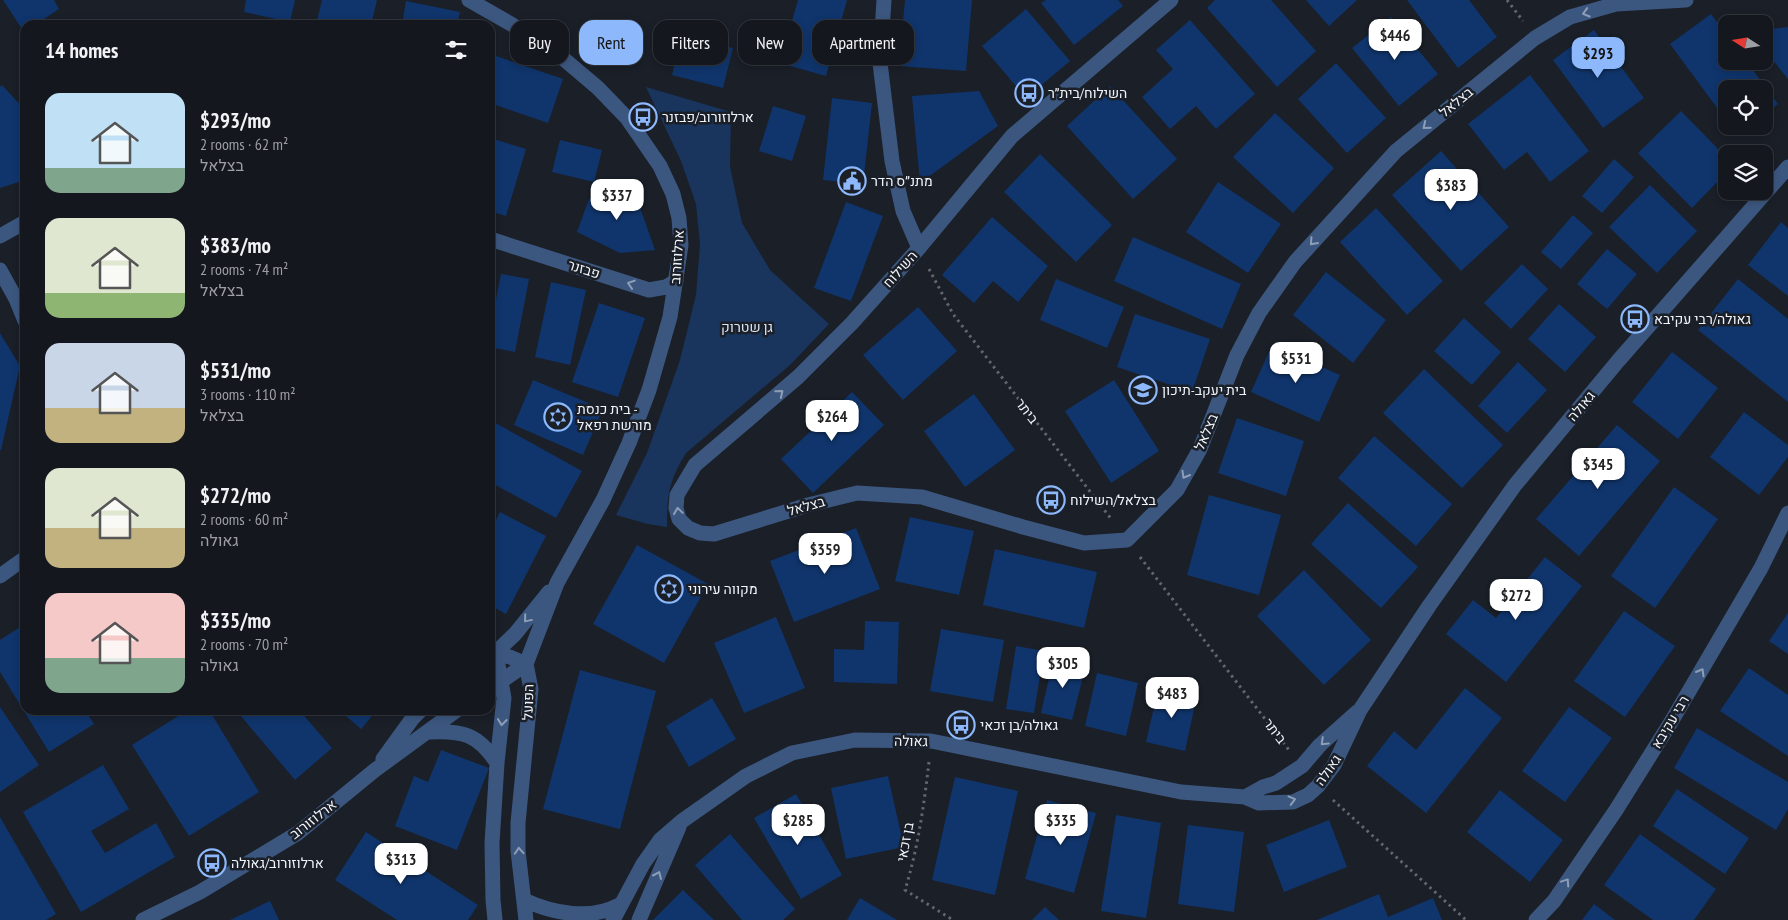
<!DOCTYPE html>
<meta charset="utf-8">
<style>
:root{--surface:#14171e;--page:#1d2027;--text:#f1f3f6;--muted:#9d9fa4;--line:#33363c;--accent:#8db9fc}
body{margin:0;font-family:"PT Sans Narrow",Heebo,sans-serif;background:var(--page);color:var(--text);height:100vh;display:flex;flex-direction:column;font-size:19px;white-space:nowrap}
*{box-sizing:border-box;margin:0}
p{font-size:16px;color:var(--muted)}
.icon{flex:none;width:28px;height:28px;fill:none;stroke:currentColor;stroke-width:2;stroke-linecap:round;stroke-linejoin:round}
.map{position:relative;flex:1;overflow:hidden}
.sheet{position:absolute;left:20px;top:20px;width:475px;height:695px;display:flex;flex-direction:column;background:var(--surface);border-radius:15px;box-shadow:0 2px 8px #0003,0 0 0 1px var(--line)}
.sheet>*{flex:none}
.top-card{position:absolute;left:510px;top:20px;width:475px;height:45px;display:flex;gap:10px}
.needle{width:32px;rotate:282deg}
.fabs{position:absolute;left:1718px;top:15px;display:grid;gap:10px}
.fabs a{display:grid;place-items:center;width:55px;height:55px;border-radius:10px;background:var(--surface);box-shadow:0 2px 8px #0003,0 0 0 1px var(--line);font-size:25px}
.price{position:absolute;translate:-50% -42px;padding:0 11px;border-radius:10px;background:#fff;color:#222;font-size:16px;line-height:32px;filter:drop-shadow(0 1px 2px #0008)}
.price::after{content:'';position:absolute;left:50%;top:30px;width:15px;height:11px;margin-left:-8px;background:inherit;clip-path:polygon(0 0,100% 0,50% 100%)}
.price.selected{background:var(--accent);color:#111}
ul{padding:0;list-style:none}
li{display:flex;align-items:center;gap:15px;height:125px;padding:0 25px}
li span{display:grid;place-items:center;flex:none;width:140px;height:100px;border-radius:15px;color:#555}
li>.icon{margin-inline-start:auto}
span .icon{width:60px;height:60px;fill:#fffc;stroke-width:1}
li b{font-size:21px}
h2{display:flex;justify-content:space-between;align-items:center;height:60px;padding:0 25px;font-size:21px}
.tag{padding:0 18px;border-radius:15px;background:var(--surface);box-shadow:0 2px 8px #0003,0 0 0 1px var(--line);font-size:18px;line-height:45px}
.tag.selected{background:var(--accent);color:#111}
.map>svg:first-child{display:block}
</style>
<div class="map">
<svg width="1788" height="920" viewBox="0 0 1788 920">
<rect width="100%" height="100%" fill="#1a1f28"/>
<path fill="#19355e" d="M646,87L731,112L730,167L742,223L770,270L829,324L790,365L686,453C669,481 667,494 667,527L648,524L616,515L647,453L680,360L696,295L700,244L696,204L681,161Z"/>
<path fill="#10356c" d="M3,0H54L59,9L35,25H25L24,32Z
M246,0H295L290,22L244,12Z
M322,0H377L371,25H316Z
M798,0H847L826,76L780,63Z
M905,0H972L966,71L899,66Z
M1046,0H1118L1123,6L1074,45L1041,3Z
M1215,0H1271L1316,51L1277,87L1207,8Z
M1306,0H1357L1329,26Z
M1407,0H1469L1497,37L1458,68Z
M406,1L460,12L457,25H402Z
M1026,9L1070,61L1026,98L982,46Z
M1711,14L1726,34V61H1746L1778,104L1764,115V89H1726V120L1670,44Z
M1391,17L1438,74L1399,106L1352,48Z
M1190,20L1255,94L1216,129L1196,106L1170,129L1142,97L1173,69L1156,50Z
M1788,27V79L1764,49V30Z
M1594,30L1644,98L1603,128L1553,60Z
M682,35L733,48L723,88L672,75Z
M490,54L563,79L548,123L490,103Z
M1336,63L1386,118L1347,153L1298,99Z
M25,70V84L19,76Z
M1530,75L1589,151L1550,182L1527,152L1504,170L1468,124Z
M2,85L25,110V180L0,188V87Z
M1110,86L1177,159L1133,199L1067,126Z
M979,91L998,126L920,183L912,96Z
M832,98L872,103L863,184L823,180Z
M773,106L806,116L792,161L759,151Z
M1681,111L1726,157V173L1692,208L1638,153Z
M1275,113L1334,168L1293,213L1233,157Z
M1731,126H1748L1737,135Z
M490,138L526,149L506,216L490,211Z
M560,140L602,150L594,182L552,172Z
M1441,151L1509,227L1461,271L1392,195Z
M1040,154L1112,225L1076,262L1004,192Z
M1614,159L1634,177L1602,213L1582,196Z
M631,182L655,250L620,253L577,232L589,199Z
M1218,182L1281,224L1248,273L1186,232Z
M1650,185L1697,231L1657,273L1609,227Z
M846,202L883,216L851,301L814,288Z
M1376,208L1443,281L1407,315L1340,242Z
M1573,215L1593,233L1561,269L1541,252Z
M992,217L1048,266L1018,302L993,281L974,303L942,275Z
M1781,222L1788,228V296L1748,265Z
M1133,237L1241,284L1222,329L1114,281Z
M1607,249L1637,274L1607,309L1577,284Z
M1522,264L1548,289L1511,329L1484,303Z
M1326,272L1386,320L1353,363L1293,315Z
M501,274L529,279L515,352L490,347V329Z
M1056,279L1124,307L1107,348L1040,320Z
M1738,279L1788,319V402L1698,330Z
M551,282L586,290L570,365L535,357Z
M599,303L645,318L618,397L572,382Z
M1559,304L1596,337L1565,372L1528,339Z
M918,307L957,351L903,400L863,355Z
M1135,314L1210,339L1192,392L1117,367Z
M1464,318L1501,352L1472,385L1434,351Z
M0,333L20,366L1,450H0Z
M1272,345L1340,375L1319,422L1251,392Z
M1672,352L1718,388L1678,439L1632,402Z
M1518,362L1547,390L1507,433L1478,406Z
M1424,369L1503,445L1462,488L1383,413Z
M533,380L603,409L583,455L514,425Z
M1114,380L1159,451L1111,483L1065,411Z
M852,392L884,425L813,493L781,459Z
M974,394L1015,450L965,487L924,431Z
M1744,412L1788,445V457L1759,495L1710,457Z
M1237,418L1304,441L1286,496L1218,473Z
M490,420L582,471L556,518L490,482Z
M1617,425L1660,461L1579,556L1536,519Z
M1374,436L1452,504L1416,546L1338,478Z
M1674,487L1718,519L1655,608L1611,576Z
M1209,495L1281,515L1259,595L1187,575Z
M1348,503L1418,567L1381,608L1311,544Z
M500,512L546,536L506,614L490,605V532Z
M910,517L974,531L959,595L895,581Z
M856,528L880,589L794,622L770,561Z
M637,545L708,584L664,663L593,624Z
M995,549L1097,572L1084,628L983,605Z
M1545,557L1582,586L1506,682L1446,634L1473,600L1496,618Z
M1304,570L1371,640L1324,685L1257,616Z
M1624,611L1675,646L1625,717L1574,681Z
M1788,613V654L1769,641Z
M776,617L805,688L744,713L714,643Z
M865,621L899,622L897,684L834,682V649L864,650Z
M25,624V710H85L94,724L49,752L0,672V640Z
M941,629L1004,640L993,702L930,691Z
M1016,646L1044,651L1034,713L1006,709Z
M1054,657L1086,665L1072,720L1041,713Z
M1749,668L1788,695V756L1720,711Z
M580,670L656,691L620,829L543,809Z
M1097,673L1138,683L1126,736L1085,726Z
M1159,686L1197,695L1185,751L1146,742Z
M1465,688L1502,718L1426,813L1367,766L1394,731L1416,750Z
M712,698L736,739L689,767L666,726Z
M0,707L39,765L0,792Z
M1569,707L1612,738L1565,802L1522,771Z
M188,710H209L259,792L189,836L132,745Z
M246,710H299L332,748L295,780L240,715Z
M339,710H377L361,729Z
M1697,728L1788,782V809L1776,830L1674,768Z
M441,750L489,768L457,850L395,826L414,776L428,782Z
M103,765L129,809L91,831L105,853L156,823L175,857L81,912L23,812Z
M888,776L904,847L846,859L831,788Z
M955,777L1018,791L995,895L932,880Z
M1677,789L1749,838L1725,874L1653,826Z
M1500,790L1563,840L1530,882L1467,832Z
M796,794L842,875L801,899L754,818Z
M1047,800L1096,813L1074,893L1025,879Z
M1116,815L1161,823L1146,918L1101,911Z
M0,817L56,914L46,920H0Z
M1329,820L1347,867L1284,892L1266,845Z
M1188,825L1244,832L1234,912L1178,904Z
M366,832L478,905L468,920H397L335,880Z
M730,834L795,909L783,920H742L695,865Z
M1640,834L1716,889L1694,920H1653L1604,885Z
M683,890L714,920H653Z
M1379,894L1388,917L1433,898L1442,920H1317Z
M860,898L897,920H847Z
M270,901L279,920H230Z
M1594,904L1615,920H1582Z
M1045,907L1059,920H1032Z"/>
<g fill="none" stroke-linecap="round" stroke-linejoin="round">
<path stroke="#62666e" stroke-width="3" stroke-dasharray="2.5 4" stroke-linecap="butt" d="M1507,0L1523,21
M929,269L953,314L1112,520
M1140,557L1289,750
M929,762C924,805 918,848 905,890L953,920
M1333,800L1466,920"/>
<path stroke="#3c577f" stroke-width="15" d="M884,0L880,63L892,161L903,211L919,248
M1171,0L1012,136L919,248L852,323L798,377L695,465L677,495L676,508L679,519L688,528L700,533L714,534L808,505L857,493L922,497L1023,527L1084,543L1127,540L1177,490L1200,449L1237,355L1259,313L1295,262L1396,151L1535,38L1570,17L1616,4L1686,0
M0,236L25,222
M490,239L649,290L666,287L676,281
M0,270L16,299L25,321
M0,576L25,558
M1536,920L1554,901L1616,810L1671,722L1761,568L1788,513"/>
<path stroke="#3c577f" stroke-width="15" d="M469,0L511,24L565,60L598,88L627,118L660,166L673,194L679,218L681,245L670,317L649,390L629,443L603,500L557,583L526,664L490,689
M496,654L510,657L526,664
M490,658L515,634L549,592
M429,732C462,730 478,734 497,763
M383,759L412,719L421,710
M1245,797L1263,787L1276,783L1302,766L1320,745L1357,712
M524,900C554,914 591,920 619,905
M143,920L200,892L298,833L375,770L457,710
M495,920L493,900L492,843L497,763L504,698L496,654
M526,920L518,851V823L531,689L526,664
M613,920L643,864L660,840L682,821L746,776L792,753L855,740L931,741L1181,792L1245,797L1259,803L1293,802L1308,795L1318,786L1334,765L1360,710L1429,606L1515,485L1618,361L1788,167
M639,920L679,827"/>
</g>
<defs><path id="oneway-chevron" d="M-2-3.5L2.5 0L-2 3.5" fill="none" stroke-width="1.6" stroke-linecap="round" stroke-linejoin="round" transform="scale(1.25)"/></defs>
<g stroke="#8d9eb7">
<use href="#oneway-chevron" transform="translate(1586 13) rotate(164)"/>
<use href="#oneway-chevron" transform="translate(1426 126) rotate(141)"/>
<use href="#oneway-chevron" transform="translate(1313 242) rotate(132)"/>
<use href="#oneway-chevron" transform="translate(631 284) rotate(-162)"/>
<use href="#oneway-chevron" transform="translate(780 393) rotate(-40)"/>
<use href="#oneway-chevron" transform="translate(1185 475) rotate(120)"/>
<use href="#oneway-chevron" transform="translate(678 511) rotate(-98)"/>
<use href="#oneway-chevron" transform="translate(527 619) rotate(130)"/>
<use href="#oneway-chevron" transform="translate(1701 672) rotate(-60)"/>
<use href="#oneway-chevron" transform="translate(502 722) rotate(96)"/>
<use href="#oneway-chevron" transform="translate(1324 742) rotate(136)"/>
<use href="#oneway-chevron" transform="translate(1292 800) rotate(-15)"/>
<use href="#oneway-chevron" transform="translate(519 851) rotate(-94)"/>
<use href="#oneway-chevron" transform="translate(658 875) rotate(-66)"/>
<use href="#oneway-chevron" transform="translate(1566 882) rotate(-56)"/>
</g>
<defs>
<g id="bus-ring" transform="scale(1.4375)"><circle r="9.5" fill="#1a1f28" stroke="#8db9fc" stroke-width="1.5"/><path d="M-5-6H5V4H4V6H2V4H-2V6H-4V4H-5ZM-3.5-4V0h7V-4ZM-3.5 1.2v1.5H-2V1.2ZM2 1.2v1.5H3.5V1.2Z" fill="#8db9fc"/></g>
<g id="civic-ring" transform="scale(1.4375)"><circle r="9.5" fill="#1a1f28" stroke="#8db9fc" stroke-width="1.5"/><path d="M-.6-6.5H3V-4.5H.6V-3L4-1V1h2V6H-6V1h2V-1L-.6-3ZM-1.2 2.5V6h2.4V2.5Z" fill="#8db9fc"/></g>
<g id="school-ring" transform="scale(1.4375)"><circle r="9.5" fill="#1a1f28" stroke="#8db9fc" stroke-width="1.5"/><path d="M0-5L7-2L0 1L-7-2ZM-4 1L0 2.5L4 1V4Q0 6-4 4Z" fill="#8db9fc"/></g>
<g id="synagogue-ring" transform="scale(1.4375)"><circle r="9.5" fill="#1a1f28" stroke="#8db9fc" stroke-width="1.5"/><path d="M0-6.5L5.6 3.2H-5.6ZM0 6.5L5.6-3.2H-5.6Z" fill="#8db9fc"/></g>
</defs>
<g fill-rule="evenodd">
<use href="#bus-ring" x="1029" y="93"/>
<use href="#bus-ring" x="643" y="117"/>
<use href="#civic-ring" x="852" y="181"/>
<use href="#bus-ring" x="1635" y="319"/>
<use href="#school-ring" x="1143" y="390"/>
<use href="#synagogue-ring" x="558" y="417"/>
<use href="#bus-ring" x="1051" y="500"/>
<use href="#synagogue-ring" x="669" y="589"/>
<use href="#bus-ring" x="961" y="725"/>
<use href="#bus-ring" x="212" y="863"/>
</g>
<g text-anchor="middle" stroke-width="5" stroke-linejoin="round" paint-order="stroke">
<g font-size="14" fill="#f1f5fb" stroke="#1a1f28" text-anchor="start">
<text x="1048" y="98">השילוח/בית״ר</text>
<text x="662" y="122">ארלוזורוב/פבזנר</text>
<text x="871" y="186">מתנ״ס הדר</text>
<text x="1654" y="324">גאולה/רבי עקיבא</text>
<text x="1162" y="395">בית יעקב-תיכון</text>
<text x="577" y="414">בית כנסת -<tspan x="577" dy="16">מורשת רפאל</tspan></text>
<text x="1070" y="505">בצלאל/השילוח</text>
<text x="688" y="594">מקווה עירוני</text>
<text x="980" y="730">גאולה/בן זכאי</text>
<text x="231" y="868">ארלוזורוב/גאולה</text>
</g>
<g font-size="14" fill="#f1f5fb" stroke="#1a1f28">
<text transform="translate(1456 102) rotate(-39)" y="5">בצלאל</text>
<text transform="translate(677 257) rotate(-86)" y="5">ארלוזורוב</text>
<text transform="translate(584 269) rotate(18)" y="5">פבזנר</text>
<text transform="translate(900 269) rotate(-48)" y="5">השילוח</text>
<text transform="translate(1581 406) rotate(-50)" y="5">גאולה</text>
<text transform="translate(1027 411) rotate(52)" y="5">ביתר</text>
<text transform="translate(1206 432) rotate(-67)" y="5">בצלאל</text>
<text transform="translate(806 506) rotate(-16)" y="5">בצלאל</text>
<text transform="translate(528 702) rotate(-88)" y="5">הפועל</text>
<text transform="translate(1670 722) rotate(-59)" y="5">רבי עקיבא</text>
<text transform="translate(1275 731) rotate(52)" y="5">ביתר</text>
<text transform="translate(911 741) rotate(1)" y="5">גאולה</text>
<text transform="translate(1328 770) rotate(-55)" y="5">גאולה</text>
<text transform="translate(313 819) rotate(-38)" y="5">ארלוזורוב</text>
<text transform="translate(905 842) rotate(-79)" y="5">בן זכאי</text>
</g>
<g font-size="14" fill="#d7e3f4" stroke="#1a1f28">
<text x="747" y="332">גן שטרוק</text>
</g>
</g>
</svg>
<div class="fabs">
<a><svg class="needle" viewBox="-14 -14 28 28"><path d="M0-13l5 13h-10z" fill="#e53935"/><path d="M0 13l5-13h-10z" fill="#9d9fa4"/></svg></a>
<a><svg class="icon" aria-label="locate" viewBox="0 0 24 24"><circle cx="12" cy="12" r="6"/><path d="M12 2v4M12 18v4M2 12h4M18 12h4"/></svg></a>
<a><svg class="icon" aria-label="layers" viewBox="0 0 24 24"><path d="M12 4l9 5-9 5-9-5zM3 14l9 5 9-5"/></svg></a>
</div>
<b class="price" style="left:1395px;top:61px">$446</b>
<b class="price selected" style="left:1598px;top:79px">$293</b>
<b class="price" style="left:1451px;top:211px">$383</b>
<b class="price" style="left:617px;top:221px">$337</b>
<b class="price" style="left:1296px;top:384px">$531</b>
<b class="price" style="left:832px;top:442px">$264</b>
<b class="price" style="left:1598px;top:490px">$345</b>
<b class="price" style="left:825px;top:575px">$359</b>
<b class="price" style="left:1516px;top:621px">$272</b>
<b class="price" style="left:1063px;top:689px">$305</b>
<b class="price" style="left:1172px;top:719px">$483</b>
<b class="price" style="left:798px;top:846px">$285</b>
<b class="price" style="left:1061px;top:846px">$335</b>
<b class="price" style="left:401px;top:885px">$313</b>
<div class="top-card">
<a class="tag">Buy</a>
<a class="tag selected">Rent</a>
<a class="tag">Filters</a>
<a class="tag">New</a>
<a class="tag">Apartment</a>
</div>
<section class="sheet">
<h2>14 homes<svg class="icon" aria-label="filters" viewBox="0 0 24 24"><path d="M4 7h16M4 17h16"/><circle cx="9" cy="7" r="2"/><circle cx="15" cy="17" r="2"/></svg></h2>
<ul>
<li><span style="background:linear-gradient(#bfe0f5 75%,#7fa58c 0)"><svg class="icon" aria-label="home" viewBox="0 0 24 24"><path d="M3 11l9-7 9 7M6 9v11h12V9"/></svg></span><div><b>$293/mo</b><p>2 rooms · 62 m²</p><p>בצלאל</p></div></li>
<li><span style="background:linear-gradient(#dfe7d0 75%,#8fb573 0)"><svg class="icon" aria-label="home" viewBox="0 0 24 24"><path d="M3 11l9-7 9 7M6 9v11h12V9"/></svg></span><div><b>$383/mo</b><p>2 rooms · 74 m²</p><p>בצלאל</p></div></li>
<li><span style="background:linear-gradient(#c9d6e8 65%,#c2b280 0)"><svg class="icon" aria-label="home" viewBox="0 0 24 24"><path d="M3 11l9-7 9 7M6 9v11h12V9"/></svg></span><div><b>$531/mo</b><p>3 rooms · 110 m²</p><p>בצלאל</p></div></li>
<li><span style="background:linear-gradient(#dfe7d0 60%,#c2b280 0)"><svg class="icon" aria-label="home" viewBox="0 0 24 24"><path d="M3 11l9-7 9 7M6 9v11h12V9"/></svg></span><div><b>$272/mo</b><p>2 rooms · 60 m²</p><p>גאולה</p></div></li>
<li><span style="background:linear-gradient(#f6c9c9 65%,#7fa58c 0)"><svg class="icon" aria-label="home" viewBox="0 0 24 24"><path d="M3 11l9-7 9 7M6 9v11h12V9"/></svg></span><div><b>$335/mo</b><p>2 rooms · 70 m²</p><p>גאולה</p></div></li>
</ul>
</section>
</div>
